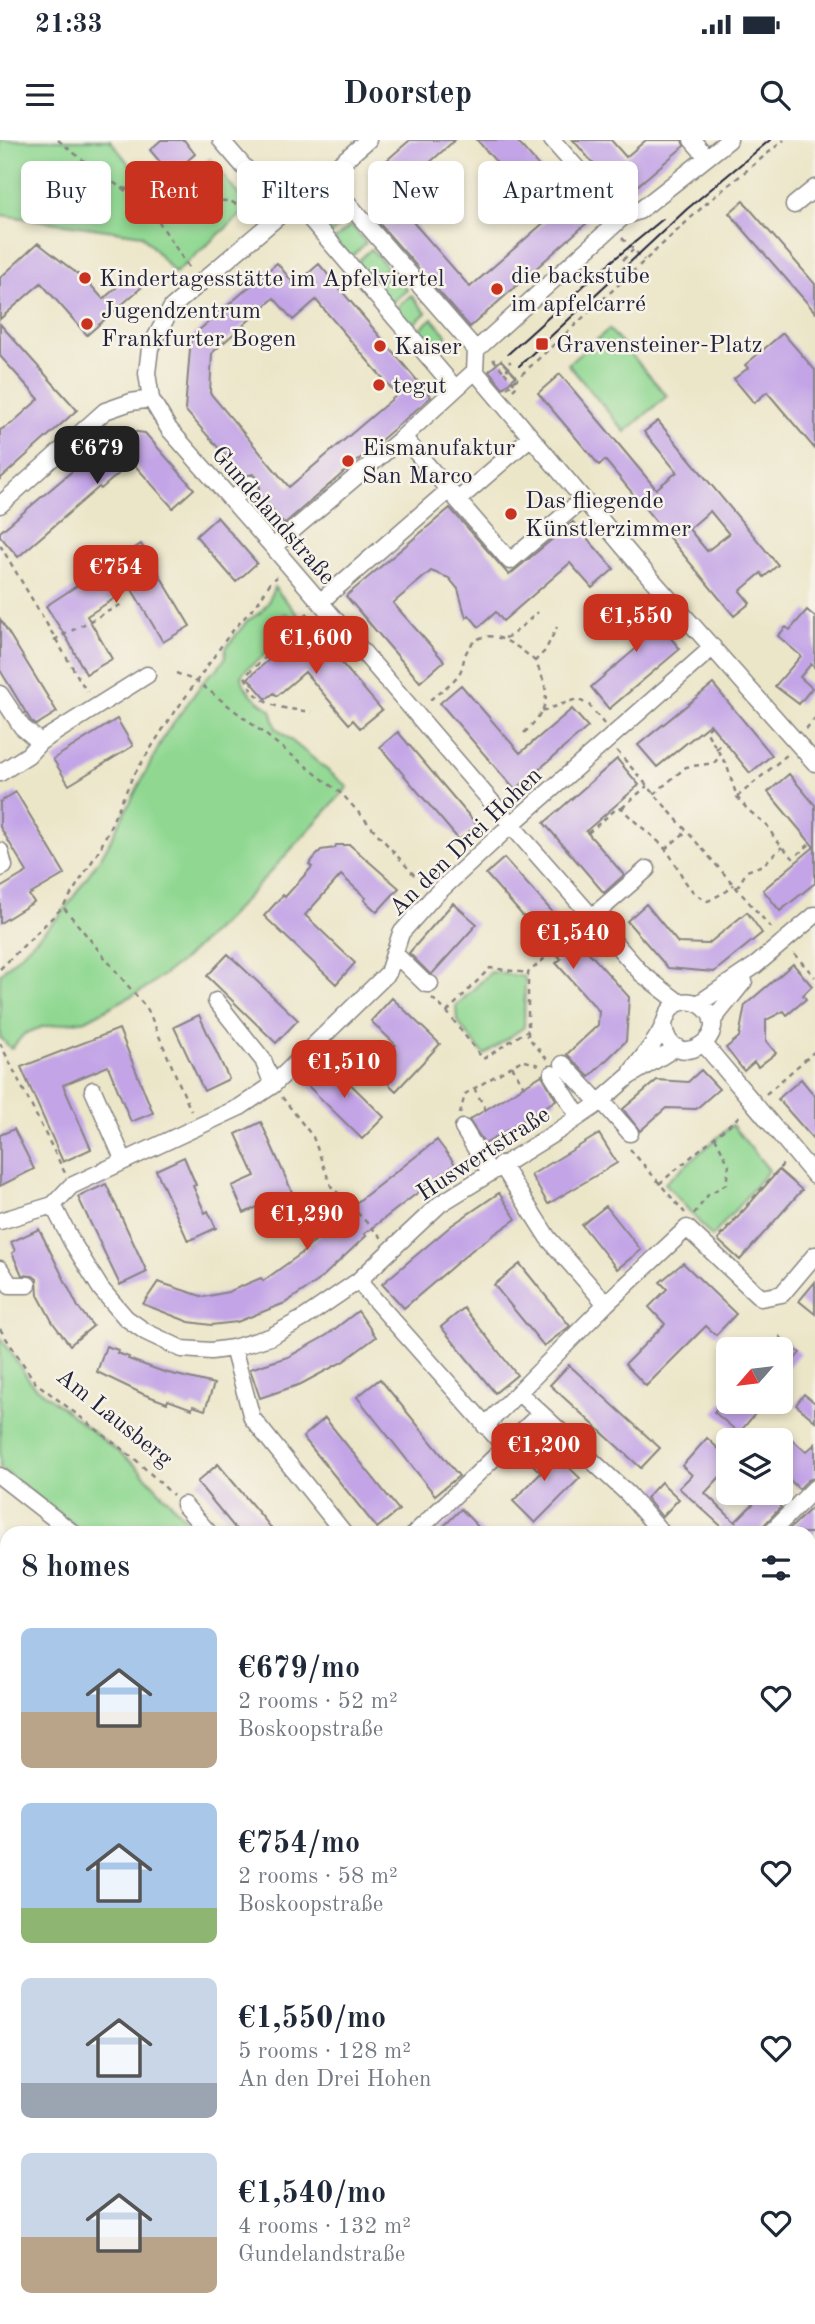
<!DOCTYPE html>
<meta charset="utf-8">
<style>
:root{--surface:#fff;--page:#f2f2f3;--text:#1f2937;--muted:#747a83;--accent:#c8321e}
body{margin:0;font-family:"Old Standard TT",serif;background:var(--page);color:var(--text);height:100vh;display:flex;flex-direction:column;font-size:26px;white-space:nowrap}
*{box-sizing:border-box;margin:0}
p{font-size:23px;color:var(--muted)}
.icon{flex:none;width:38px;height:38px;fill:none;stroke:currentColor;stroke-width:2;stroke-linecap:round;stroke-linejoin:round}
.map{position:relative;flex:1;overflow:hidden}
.details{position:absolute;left:0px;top:1386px;width:816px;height:798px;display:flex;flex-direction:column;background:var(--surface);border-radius:21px 21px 0 0;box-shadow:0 4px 10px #0003}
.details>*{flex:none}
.guide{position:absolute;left:21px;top:21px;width:774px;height:63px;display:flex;gap:14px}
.needle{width:46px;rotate:242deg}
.fabs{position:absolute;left:716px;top:1197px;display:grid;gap:14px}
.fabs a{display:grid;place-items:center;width:77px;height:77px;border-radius:10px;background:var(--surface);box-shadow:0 4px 10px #0003;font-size:35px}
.price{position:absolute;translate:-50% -60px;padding:0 16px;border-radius:14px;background:var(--accent);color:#fff;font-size:23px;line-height:46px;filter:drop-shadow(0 2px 4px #0008)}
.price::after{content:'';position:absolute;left:50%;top:42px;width:21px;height:16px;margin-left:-10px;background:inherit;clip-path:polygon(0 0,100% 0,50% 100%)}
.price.selected{background:#222;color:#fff}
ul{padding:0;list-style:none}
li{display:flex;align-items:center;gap:21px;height:175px;padding:0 21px}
li span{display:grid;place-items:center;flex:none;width:196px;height:140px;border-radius:10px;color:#555}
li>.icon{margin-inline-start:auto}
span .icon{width:84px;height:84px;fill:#fffc;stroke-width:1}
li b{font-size:30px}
h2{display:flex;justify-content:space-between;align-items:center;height:84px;padding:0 21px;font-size:30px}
.tag{padding:0 24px;border-radius:10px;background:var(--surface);box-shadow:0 4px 10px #0003;font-size:24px;line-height:63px}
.tag.selected{background:var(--accent);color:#fff}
.status{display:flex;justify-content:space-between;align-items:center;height:49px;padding:0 35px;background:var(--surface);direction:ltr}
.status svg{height:19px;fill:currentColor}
header{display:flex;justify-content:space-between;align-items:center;height:91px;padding:0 21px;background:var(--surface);font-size:32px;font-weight:700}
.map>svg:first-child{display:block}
</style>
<div class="status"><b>21:33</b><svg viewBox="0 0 49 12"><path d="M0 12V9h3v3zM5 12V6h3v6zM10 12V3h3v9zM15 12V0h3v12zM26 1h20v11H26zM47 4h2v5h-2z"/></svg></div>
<header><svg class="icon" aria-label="menu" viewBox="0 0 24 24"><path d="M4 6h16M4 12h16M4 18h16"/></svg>Doorstep<svg class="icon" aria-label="search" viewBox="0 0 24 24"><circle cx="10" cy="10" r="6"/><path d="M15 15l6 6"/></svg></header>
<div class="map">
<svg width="815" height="2184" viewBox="0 0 815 2184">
<rect width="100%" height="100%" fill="#f7f3e8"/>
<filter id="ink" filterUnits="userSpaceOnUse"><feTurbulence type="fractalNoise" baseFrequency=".0143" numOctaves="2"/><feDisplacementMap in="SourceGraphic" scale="14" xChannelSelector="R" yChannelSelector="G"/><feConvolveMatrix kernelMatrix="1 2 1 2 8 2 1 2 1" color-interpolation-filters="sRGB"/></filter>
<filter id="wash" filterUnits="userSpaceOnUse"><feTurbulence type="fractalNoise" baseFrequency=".00686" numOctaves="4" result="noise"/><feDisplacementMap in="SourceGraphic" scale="28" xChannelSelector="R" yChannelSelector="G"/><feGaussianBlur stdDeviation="1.57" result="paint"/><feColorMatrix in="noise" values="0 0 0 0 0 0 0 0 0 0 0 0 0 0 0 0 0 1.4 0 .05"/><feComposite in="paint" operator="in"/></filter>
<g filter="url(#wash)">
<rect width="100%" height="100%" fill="#ece6c9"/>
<path fill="#90d892" stroke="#597d66" stroke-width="2" d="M0,0H110L150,50L175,47L210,19L249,68L175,133L142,95L0,75Z
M331,62L346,80L330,95L314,77Z
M351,85L366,103L350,118L334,100Z
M371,109L387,127L370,141L355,124Z
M391,132L407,150L390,164L374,146Z
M411,155L426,173L410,187L394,170Z
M432,178L447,196L430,211L415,193Z
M609,189L667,256L625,292L568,224Z
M274,447L298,475L294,479L285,473L274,485L279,493C272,500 269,510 262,517C255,524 247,526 241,536C244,551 259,562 271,570L276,588L348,647L229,777L182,821L143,850L86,880L42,887L24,894L11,909L0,897V834L61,775L106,709L166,593L207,537L219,527L225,518L226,508L247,481L261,472L268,463Z
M491,832L525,837L524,887L484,915L457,881L456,866Z
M732,985L769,1030L712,1097L665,1043Z
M0,1197L32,1244L136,1326L199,1393H85L0,1328Z
M513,2177H695L694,2184H512Z"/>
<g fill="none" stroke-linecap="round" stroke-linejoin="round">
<path stroke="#56bfd3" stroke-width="4.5" d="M0,1971L7,1979"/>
</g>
<g id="blocks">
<path fill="#c3a4e7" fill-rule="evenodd" d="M161,0H184L195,14L171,35L150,10Z
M410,0H455L391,57L371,34Z
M477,0H516L588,82L470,187L371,74L391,57L470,147L547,80Z
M573,0H611L626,17L646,0H682L684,6L623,58Z
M743,61L815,144V172L729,73Z
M38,103L89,143L103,159L131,135L142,147L87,195L41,143L0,179V138Z
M277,123L295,145L319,124L431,257L284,384L257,352L260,347L258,338L253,334L243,336L185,270L191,197ZM274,158L293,180L316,160L397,255L289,347L210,253L212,213Z
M0,184L77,270L0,339V290L11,284L39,259L0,216Z
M783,193L815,230V309L767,252L754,263L734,239L748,228L745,225Z
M501,220L516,236L503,248L489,231Z
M560,234L656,349L677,332L644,292L658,281L778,425L764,437L761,433L740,451L750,463L734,476L605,320L599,325L538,253ZM710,371L729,394L707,411L689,389Z
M121,290L145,293L194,349L173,368L132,322L101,349L99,347L18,417L0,396V392Z
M450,368L509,435L573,382L614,429L592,448L570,423L503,481L496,472L479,487L469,475L466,478L458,449L449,438L431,431L393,463L444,521L420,542L346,456Z
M217,377L257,423L236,442L196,396Z
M141,404L190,486L163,502L131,448L87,476L112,519L86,534L69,502L46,466Z
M637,458L680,509L609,569L591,547L639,506L614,477Z
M807,470L815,477V528L811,524L800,537L812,548L799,564L775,546L801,516L778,496L786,487L790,490Z
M0,479L57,572L36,585L31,581L0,530Z
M309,485L382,570L360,588L353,580L349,584L305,532L277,556L274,553L266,559L248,538L278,512L277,509L293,495L294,498Z
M713,544L772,615L750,633L710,584L657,627L638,605Z
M461,545L520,613L572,569L588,587L515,650L440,563Z
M117,579L133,606L69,645L53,619Z
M398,592L477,685L459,700L380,607Z
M617,619L639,645L586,691L624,735L604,753L544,683Z
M789,634L815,665V743L780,771L763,750L814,707L768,652Z
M16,652L65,734L29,755L34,762L0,783V748L27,732L0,687V662Z
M336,705H350L399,748L377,772L364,760L366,758L341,735L305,775L355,823L336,844L264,776L283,755L285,757L312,727L309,724L321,710L335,708Z
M504,718L629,857L626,901L589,937L567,914L598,885L599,871L556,823L561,819L486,734Z
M453,763L477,784L432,834H430L409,813Z
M646,764L678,803L708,804L747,772L762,793L714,832L668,828L627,781Z
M228,814L298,880L276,903L207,836Z
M793,824L812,846L803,855L806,859L787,875L784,871L766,880V901L776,913L758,927L754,922L744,931L726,908L739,897L745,865Z
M392,858L440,904L396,951L374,930L396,905L371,881Z
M199,875L229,939L204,951L174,887Z
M119,889L153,973L131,982L108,926L63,945L91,1009L63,1022L21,927Z
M327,921L384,977L362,999L305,943Z
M701,930L719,949L696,969L666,968L640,991L623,969L657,940L688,942Z
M542,935L556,960L485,1004L469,980Z
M801,939L815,956V1001L778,959Z
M261,982L292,1052L244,1073L232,1046L255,1036L236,994Z
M14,989L34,1029L0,1046V995Z
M599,994L617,1023L548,1064L531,1035Z
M437,1000L455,1024L364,1094L366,1096L318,1141L285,1163L237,1182L211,1185L189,1182L143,1164L158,1142L204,1157L228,1152L261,1138L263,1141L302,1113L347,1070Z
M184,1017L196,1045L193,1046L205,1073L208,1071L216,1088L188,1101L156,1030Z
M779,1030L802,1050L740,1120L718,1100Z
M106,1044L147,1132L120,1145L78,1057Z
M499,1053L516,1079L472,1110L404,1168L382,1144L452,1085Z
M606,1066L641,1110L617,1129L582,1085Z
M39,1089L78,1167L93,1186L70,1205L53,1183L38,1155L37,1139L33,1136L22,1135L12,1113L15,1111L11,1102Z
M683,1123L736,1174L716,1195L706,1186L646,1246L625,1224L665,1184L649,1167L667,1149L660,1142Z
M520,1124L570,1186L544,1206L494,1145Z
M815,1142V1174L799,1161Z
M464,1168L517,1235L495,1253L441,1187Z
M358,1171L376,1197L344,1221L301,1244L260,1258L250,1229L288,1217L327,1195Z
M780,1197L800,1213L780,1236Z
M106,1206L118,1210L117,1213L129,1217L128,1219L164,1232L214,1244L205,1270L193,1266L192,1269L168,1260L167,1263L143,1254L97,1232Z
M569,1225L660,1308L641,1328L550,1245Z
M380,1239L459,1336L435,1355L357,1257Z
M804,1254L815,1263V1281L796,1265Z
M723,1262H765L739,1293L714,1272Z
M325,1278L399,1370L377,1388L303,1297Z
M787,1295L806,1312L815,1304V1338L808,1340L799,1349L780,1330V1326L791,1315L780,1305Z
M707,1298L728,1318V1328L705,1353L735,1382L764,1353L781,1367L763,1386L760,1393H714L721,1386L679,1348L692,1335L682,1326Z
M528,1300L551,1323L558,1317L580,1338L535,1383L513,1361L541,1333L518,1310Z
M218,1324L264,1379L275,1393H239L197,1342Z
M661,1342L679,1359L662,1377L646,1358Z
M815,1363V1393H785L815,1365Z
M461,1369L484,1393H437Z"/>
</g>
</g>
<g filter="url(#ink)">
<use href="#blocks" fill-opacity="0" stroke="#878482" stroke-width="2"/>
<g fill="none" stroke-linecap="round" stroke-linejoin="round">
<g stroke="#878482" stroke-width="19">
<path id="minor" d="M221,0L282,71
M368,0L172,167L150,208L147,233L151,259L169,289L273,407L526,702L642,834L680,863
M552,0L612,68L624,76
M692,0L707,17
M325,37L476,210
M794,65L815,48
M307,75L455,248
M476,210L475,231L639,425L815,623
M476,210L624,76L639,71L729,0
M403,297L510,421L583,359
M232,360L250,344
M458,360L531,297
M0,365L105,271L131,262L151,259
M273,407L403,297L475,231
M320,462L449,350
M0,554L22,587L40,602
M0,633L28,615L40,602L147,535
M0,711L4,726L0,728
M592,777L647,729
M394,813L426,844H430
M216,861L263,920L273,945
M698,864L756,825L815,775
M712,881L744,841
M704,904L815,1036
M563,924L599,963
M632,931C641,919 658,900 663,886C667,877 667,870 677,864C685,860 695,861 702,866C739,893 672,938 664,886
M552,934L579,977
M93,950L124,1021
M601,960L630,993
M463,988L490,1032
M501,1024L548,1098L606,1164
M53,1065L71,1046L240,967L273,945L388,833L401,793L433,757L512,684L713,507
M53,1065L72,1102L101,1149L126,1178L146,1192L182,1209L211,1211L233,1208L270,1197L304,1178L358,1141L440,1064L558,991L595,966L628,937L677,907
M0,1081L53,1065
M0,1129L10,1145H28
M358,1141L505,1307
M233,1208L252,1278L344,1393
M519,1253L628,1354L662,1393
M485,1286L606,1164L687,1088L761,1158L782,1154L815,1115
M0,1336L73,1393
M184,1365L209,1393
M415,1393L540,1274
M770,1393L815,1348
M808,1545L815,1551
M808,1586L815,1580
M0,1910L7,1917
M808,2019L815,2024
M0,2091L7,2096
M169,2177L186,2184
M0,2180L7,2167
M266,2184L269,2177"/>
</g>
<g stroke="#878482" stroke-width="24">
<path id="major" d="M736,2177L745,2184
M498,2184L501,2177
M702,2184L703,2177"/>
</g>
<g stroke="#878482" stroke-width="28">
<path id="highway" d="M0,1743L7,1751
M0,1799L7,1807
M340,2177L346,2184
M381,2177L387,2184"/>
</g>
<path stroke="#878482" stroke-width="2.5" stroke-dasharray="5 5" stroke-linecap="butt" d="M58,0L90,26L150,68L189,128
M123,48L177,60L230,61L255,74
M622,98L644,120
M623,120L633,110
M493,219L504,232L512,225L509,221
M504,232L517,246L513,250
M507,248L708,62L784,0
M0,405L87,552
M308,473L272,508L268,515L245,536C257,568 282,568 312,572
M505,498L512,495L538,472
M54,500L124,463
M176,533L198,542L343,655L424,746
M430,560C439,552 452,544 459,534C463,528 463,520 466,513C482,479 517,505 535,521
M542,571L577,559L589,565L604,584
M711,586L706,591L727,626L737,657L748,670L767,685L775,699L793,718L811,703
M806,589L815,578
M524,593C551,567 551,553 535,521L545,511L557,487
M716,609L724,602
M617,611L773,790
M654,654L686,627L714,623L720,616
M737,657L788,614
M622,668L647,646
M588,693L616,669L622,668C635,684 654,695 666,710C681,728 684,752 708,761L727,751L734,745
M665,709L687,691
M737,748L747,731L763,725L782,707
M64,768L148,870L191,971
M794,814L815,837
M0,829L63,767L100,709L132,638L163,589L229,495L260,460L270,443L277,437
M432,858L447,872L483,919L528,890
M447,872L490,828L528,833
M0,903L65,1033
M547,919L528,897V833L579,788
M512,926L524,947
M474,948L486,970
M766,954L815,911
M282,957L313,997L331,1046L382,1098
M460,974L465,954L522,920L539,925
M630,1009L685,1073
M659,1044L742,974
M694,1074L708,1055L726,1044L729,1025L715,997
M720,1096L785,1022
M0,1189L35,1242L136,1320L173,1355"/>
<use href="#minor" stroke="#fff" stroke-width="16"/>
<use href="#major" stroke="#fbbe6e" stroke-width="21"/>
<use href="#highway" stroke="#fbbe6e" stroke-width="24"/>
<path stroke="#22223b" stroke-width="2" d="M508,214L601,130L663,79
M519,226L687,69L770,0"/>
</g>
</g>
<g fill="#c8321e" stroke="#f7f3e8" stroke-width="2.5">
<circle cx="85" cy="138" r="7"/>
<circle cx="497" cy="149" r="7"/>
<circle cx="87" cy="184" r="7"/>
<rect x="535" y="197" width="14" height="14" rx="3.5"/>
<circle cx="380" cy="206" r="7"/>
<circle cx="379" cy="245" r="7"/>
<circle cx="348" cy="321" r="7"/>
<circle cx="511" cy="374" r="7"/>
</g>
<g text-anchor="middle" stroke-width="5" stroke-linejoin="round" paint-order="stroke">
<g font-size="24" fill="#22223b" stroke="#f7f3e8" text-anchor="start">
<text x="511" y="143">die backstube<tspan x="511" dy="28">im apfelcarré</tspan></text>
<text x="99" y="146">Kindertagesstätte im Apfelviertel</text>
<text x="101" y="178">Jugendzentrum<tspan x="101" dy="28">Frankfurter Bogen</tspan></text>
<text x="556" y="212">Gravensteiner-Platz</text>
<text x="394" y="214">Kaiser</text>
<text x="393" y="253">tegut</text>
<text x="362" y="315">Eismanufaktur<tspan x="362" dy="28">San Marco</tspan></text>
<text x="525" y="368">Das fliegende<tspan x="525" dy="28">Künstlerzimmer</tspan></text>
</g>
<g font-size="24" fill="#22223b" stroke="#f7f3e8">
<text transform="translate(274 375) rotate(49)" y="8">Gundelandstraße</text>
<text transform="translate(465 701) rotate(-44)" y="8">An den Drei Hohen</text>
<text transform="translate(483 1013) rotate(-33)" y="8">Huswertstraße</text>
<text transform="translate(115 1277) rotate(39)" y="8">Am Lausberg</text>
</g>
</g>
</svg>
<div class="fabs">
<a><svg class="needle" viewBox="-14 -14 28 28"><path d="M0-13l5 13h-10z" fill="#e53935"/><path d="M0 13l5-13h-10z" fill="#747a83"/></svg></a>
<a><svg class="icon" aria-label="layers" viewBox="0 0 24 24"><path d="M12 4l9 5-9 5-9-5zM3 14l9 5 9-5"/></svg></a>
</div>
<b class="price selected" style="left:97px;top:346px">€679</b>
<b class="price" style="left:116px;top:465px">€754</b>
<b class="price" style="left:636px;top:514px">€1,550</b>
<b class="price" style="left:316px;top:536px">€1,600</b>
<b class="price" style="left:573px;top:831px">€1,540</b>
<b class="price" style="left:344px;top:960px">€1,510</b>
<b class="price" style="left:307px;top:1112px">€1,290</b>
<b class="price" style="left:544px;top:1343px">€1,200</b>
<div class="guide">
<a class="tag">Buy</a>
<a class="tag selected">Rent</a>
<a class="tag">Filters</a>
<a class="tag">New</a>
<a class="tag">Apartment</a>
</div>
<section class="details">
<h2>8 homes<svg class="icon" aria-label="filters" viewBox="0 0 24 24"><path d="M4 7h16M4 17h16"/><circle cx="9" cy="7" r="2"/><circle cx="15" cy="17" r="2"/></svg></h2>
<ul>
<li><span style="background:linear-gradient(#a9c7e8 60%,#b9a48a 0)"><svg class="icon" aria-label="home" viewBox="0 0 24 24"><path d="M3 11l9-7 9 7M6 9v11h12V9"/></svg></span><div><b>€679/mo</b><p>2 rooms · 52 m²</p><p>Boskoopstraße</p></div><svg class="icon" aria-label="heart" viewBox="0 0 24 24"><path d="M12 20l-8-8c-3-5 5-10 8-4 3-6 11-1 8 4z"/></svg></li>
<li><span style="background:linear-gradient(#a9c7e8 75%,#8fb573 0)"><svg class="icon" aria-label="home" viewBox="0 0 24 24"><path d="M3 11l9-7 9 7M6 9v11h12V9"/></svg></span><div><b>€754/mo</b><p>2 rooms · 58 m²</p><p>Boskoopstraße</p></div><svg class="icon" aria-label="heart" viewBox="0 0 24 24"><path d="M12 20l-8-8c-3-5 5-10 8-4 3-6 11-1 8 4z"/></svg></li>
<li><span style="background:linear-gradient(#c9d6e8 75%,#9aa5b1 0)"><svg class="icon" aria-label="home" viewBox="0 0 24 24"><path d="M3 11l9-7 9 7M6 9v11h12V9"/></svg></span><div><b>€1,550/mo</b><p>5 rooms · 128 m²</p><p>An den Drei Hohen</p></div><svg class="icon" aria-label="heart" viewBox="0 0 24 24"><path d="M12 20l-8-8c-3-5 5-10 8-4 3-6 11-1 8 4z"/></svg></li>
<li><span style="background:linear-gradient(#c9d6e8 60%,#b9a48a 0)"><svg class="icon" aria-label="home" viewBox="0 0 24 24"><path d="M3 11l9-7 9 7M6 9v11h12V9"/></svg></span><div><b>€1,540/mo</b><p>4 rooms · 132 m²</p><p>Gundelandstraße</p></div><svg class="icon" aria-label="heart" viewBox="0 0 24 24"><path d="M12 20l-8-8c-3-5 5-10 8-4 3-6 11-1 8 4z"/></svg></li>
</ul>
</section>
</div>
